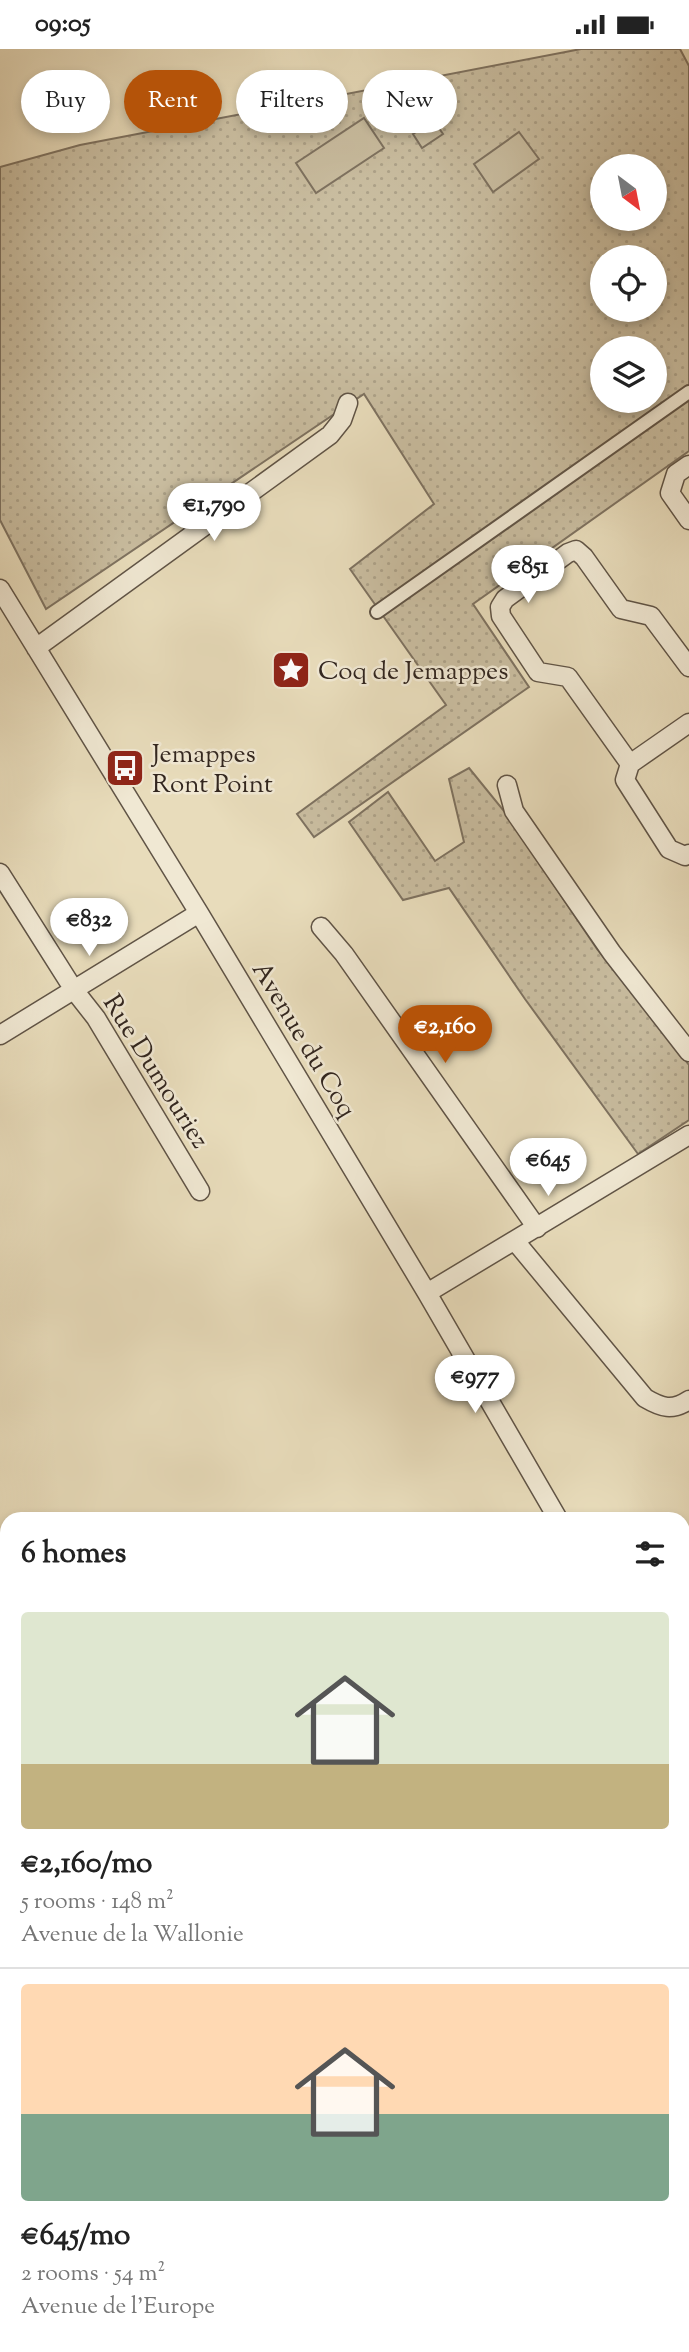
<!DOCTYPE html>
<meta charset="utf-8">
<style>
:root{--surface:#fff;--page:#f6f6f6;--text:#222;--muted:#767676;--line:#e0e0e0;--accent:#b45309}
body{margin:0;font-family:"Sorts Mill Goudy",serif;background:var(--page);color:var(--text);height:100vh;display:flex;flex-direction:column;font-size:26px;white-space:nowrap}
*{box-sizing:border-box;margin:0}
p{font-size:23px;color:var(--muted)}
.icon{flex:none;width:38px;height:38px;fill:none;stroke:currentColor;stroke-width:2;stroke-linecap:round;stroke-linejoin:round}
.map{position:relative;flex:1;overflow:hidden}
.drawer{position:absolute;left:0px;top:1463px;width:690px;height:840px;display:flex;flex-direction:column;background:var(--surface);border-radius:21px 21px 0 0;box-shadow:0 4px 10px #0003}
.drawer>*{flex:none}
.hud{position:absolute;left:21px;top:21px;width:648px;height:63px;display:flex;gap:14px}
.needle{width:46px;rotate:148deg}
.buttons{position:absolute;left:590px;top:105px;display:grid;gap:14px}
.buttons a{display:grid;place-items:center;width:77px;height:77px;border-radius:50%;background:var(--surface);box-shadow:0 4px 10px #0003;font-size:35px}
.price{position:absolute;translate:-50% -60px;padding:0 16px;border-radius:24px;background:#fff;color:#222;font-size:23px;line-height:46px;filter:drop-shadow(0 2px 4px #0008)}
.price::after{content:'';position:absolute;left:50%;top:42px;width:21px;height:16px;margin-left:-10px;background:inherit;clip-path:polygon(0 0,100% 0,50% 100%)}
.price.on{background:var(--accent);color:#fff}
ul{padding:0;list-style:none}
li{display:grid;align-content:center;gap:14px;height:371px;padding:0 21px}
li+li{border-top:2px solid var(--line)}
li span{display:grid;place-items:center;height:217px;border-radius:7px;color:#555}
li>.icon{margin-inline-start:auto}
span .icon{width:126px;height:126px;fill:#fffc;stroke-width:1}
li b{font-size:30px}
h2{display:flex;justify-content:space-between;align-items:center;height:84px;padding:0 21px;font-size:30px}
.tag{padding:0 24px;border-radius:32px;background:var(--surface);box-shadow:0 4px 10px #0003;font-size:24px;line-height:63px}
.tag.on{background:var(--accent);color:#fff}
.status{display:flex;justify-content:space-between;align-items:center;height:49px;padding:0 35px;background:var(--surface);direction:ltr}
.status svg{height:19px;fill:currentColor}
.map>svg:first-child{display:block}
</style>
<div class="status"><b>09:05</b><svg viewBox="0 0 49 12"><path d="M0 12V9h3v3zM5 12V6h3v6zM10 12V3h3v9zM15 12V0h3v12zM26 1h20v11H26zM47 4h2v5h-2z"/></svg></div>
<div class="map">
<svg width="689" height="2303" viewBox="0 0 689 2303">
<defs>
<pattern id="grass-dots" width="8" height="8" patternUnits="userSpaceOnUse" patternTransform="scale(1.75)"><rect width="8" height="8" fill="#c9bda0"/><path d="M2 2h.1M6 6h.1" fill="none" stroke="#ada289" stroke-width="1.8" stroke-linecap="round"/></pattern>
</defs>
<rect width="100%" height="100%" fill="#e8dcbb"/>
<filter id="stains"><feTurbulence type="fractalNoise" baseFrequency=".00286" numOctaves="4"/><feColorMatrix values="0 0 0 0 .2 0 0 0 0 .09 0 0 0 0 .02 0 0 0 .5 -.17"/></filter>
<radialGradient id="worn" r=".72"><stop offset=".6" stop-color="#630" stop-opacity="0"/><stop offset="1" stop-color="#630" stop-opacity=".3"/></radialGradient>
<path fill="url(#grass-dots)" stroke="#7e7260" stroke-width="2" fill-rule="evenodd" d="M581,0H680L689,17V402L473,555L529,638L314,788L297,765L446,656L350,520L434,455L364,345L46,560L0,471V118L80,96ZM602,117H654V170H602ZM602,208H654V261H602ZM602,299H654V352H602Z
M469,719L504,762L597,900L689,1016V1071L638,1105L525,950L449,839L403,851L349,773L388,743L435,812L464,793L449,730Z"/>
<path fill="#c9bda0" stroke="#7e7260" stroke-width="2" d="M364,69L384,99L316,144L296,114Z
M434,72L443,85L422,99L413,85Z
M519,83L539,110L493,143L474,115Z"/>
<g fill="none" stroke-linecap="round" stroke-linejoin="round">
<g stroke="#605446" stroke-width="16">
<path id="pedestrian" d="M377,563L689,343"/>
</g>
<g stroke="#605446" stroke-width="21">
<path id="minor" d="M689,416L676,425L670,444L689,471
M0,540L199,864L427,1244L558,1470
M36,599L330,386L342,371L348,354
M630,715L568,628L538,623L501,567L500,558L505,550L568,504L576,501L584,508L621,560L651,567L689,618
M630,715L625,731L669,800L685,807L689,805
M630,715L689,674
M507,736L514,762L612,904L689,1003
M0,824L74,941L96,969L200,1142
M321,878L344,905L537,1179
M0,986L199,864
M515,1192L645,1349C662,1359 672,1362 689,1351
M427,1244L689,1086
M682,1631L689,1640
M0,1976L7,1972
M0,2068L7,2093
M67,2296L69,2303"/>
</g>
<g stroke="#605446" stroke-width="24">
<path id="tertiary" d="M0,1539L7,1547"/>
</g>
<g stroke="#32261f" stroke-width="30">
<path id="primary" d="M682,2152L689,2147
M495,2303L503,2296"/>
</g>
<use href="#pedestrian" stroke="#f0e8d3" stroke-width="12"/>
<use href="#minor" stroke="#f0e8d3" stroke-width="18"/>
<use href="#tertiary" stroke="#f0e8d3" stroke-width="21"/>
<use href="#primary" stroke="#e8dcbb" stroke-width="26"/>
</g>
<defs>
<g id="sight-square" transform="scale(2.0125)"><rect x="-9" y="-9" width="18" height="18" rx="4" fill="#8f2418" stroke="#f0e8d3"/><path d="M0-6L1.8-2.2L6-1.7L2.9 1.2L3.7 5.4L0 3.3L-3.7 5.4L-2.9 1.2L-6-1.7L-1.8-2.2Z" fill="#fff"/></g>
<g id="bus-square" transform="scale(2.0125)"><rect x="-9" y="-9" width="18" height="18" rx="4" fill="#8f2418" stroke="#f0e8d3"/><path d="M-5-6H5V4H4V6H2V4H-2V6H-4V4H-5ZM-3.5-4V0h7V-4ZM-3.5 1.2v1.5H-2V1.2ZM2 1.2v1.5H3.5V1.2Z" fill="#fff"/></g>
</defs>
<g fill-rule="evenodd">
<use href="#sight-square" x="291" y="621"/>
<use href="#bus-square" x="125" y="719"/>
</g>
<g text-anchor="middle" stroke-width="5" stroke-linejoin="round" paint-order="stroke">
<g font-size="26" fill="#32261f" stroke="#f0e8d3" text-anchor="start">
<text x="318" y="630">Coq de Jemappes</text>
<text x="152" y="713">Jemappes<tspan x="152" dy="30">Ront Point</tspan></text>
</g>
<g font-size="26" fill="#32261f" stroke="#f0e8d3">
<text transform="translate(305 990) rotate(59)" y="9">Avenue du Coq</text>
<text transform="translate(157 1022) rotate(58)" y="9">Rue Dumouriez</text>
</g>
</g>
<rect width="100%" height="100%" filter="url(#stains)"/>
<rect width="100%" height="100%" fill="url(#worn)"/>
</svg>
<div class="buttons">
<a><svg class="needle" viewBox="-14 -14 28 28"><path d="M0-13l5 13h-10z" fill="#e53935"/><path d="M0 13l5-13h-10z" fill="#767676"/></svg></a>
<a><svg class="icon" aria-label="locate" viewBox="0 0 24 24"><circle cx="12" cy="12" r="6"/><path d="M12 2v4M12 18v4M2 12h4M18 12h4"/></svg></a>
<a><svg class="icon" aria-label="layers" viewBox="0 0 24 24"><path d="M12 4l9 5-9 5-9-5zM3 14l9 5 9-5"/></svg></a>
</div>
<b class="price" style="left:214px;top:494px">€1,790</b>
<b class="price" style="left:528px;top:556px">€851</b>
<b class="price" style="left:89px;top:909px">€832</b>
<b class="price on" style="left:445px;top:1016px">€2,160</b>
<b class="price" style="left:548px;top:1149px">€645</b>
<b class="price" style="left:475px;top:1366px">€977</b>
<div class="hud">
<a class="tag">Buy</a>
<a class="tag on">Rent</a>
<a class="tag">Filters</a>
<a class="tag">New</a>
</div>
<section class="drawer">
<h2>6 homes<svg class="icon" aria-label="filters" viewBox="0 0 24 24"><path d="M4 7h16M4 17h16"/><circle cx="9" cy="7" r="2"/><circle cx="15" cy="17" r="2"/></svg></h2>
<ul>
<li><span style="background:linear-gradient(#dfe7d0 70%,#c2b280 0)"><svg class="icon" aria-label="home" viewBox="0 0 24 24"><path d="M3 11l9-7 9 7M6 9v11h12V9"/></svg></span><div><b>€2,160/mo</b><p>5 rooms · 148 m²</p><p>Avenue de la Wallonie</p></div></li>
<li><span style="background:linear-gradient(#ffd9b3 60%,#7fa58c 0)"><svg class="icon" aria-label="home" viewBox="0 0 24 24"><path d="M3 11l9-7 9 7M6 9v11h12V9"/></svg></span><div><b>€645/mo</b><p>2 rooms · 54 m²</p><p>Avenue de l'Europe</p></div></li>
</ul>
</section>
</div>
